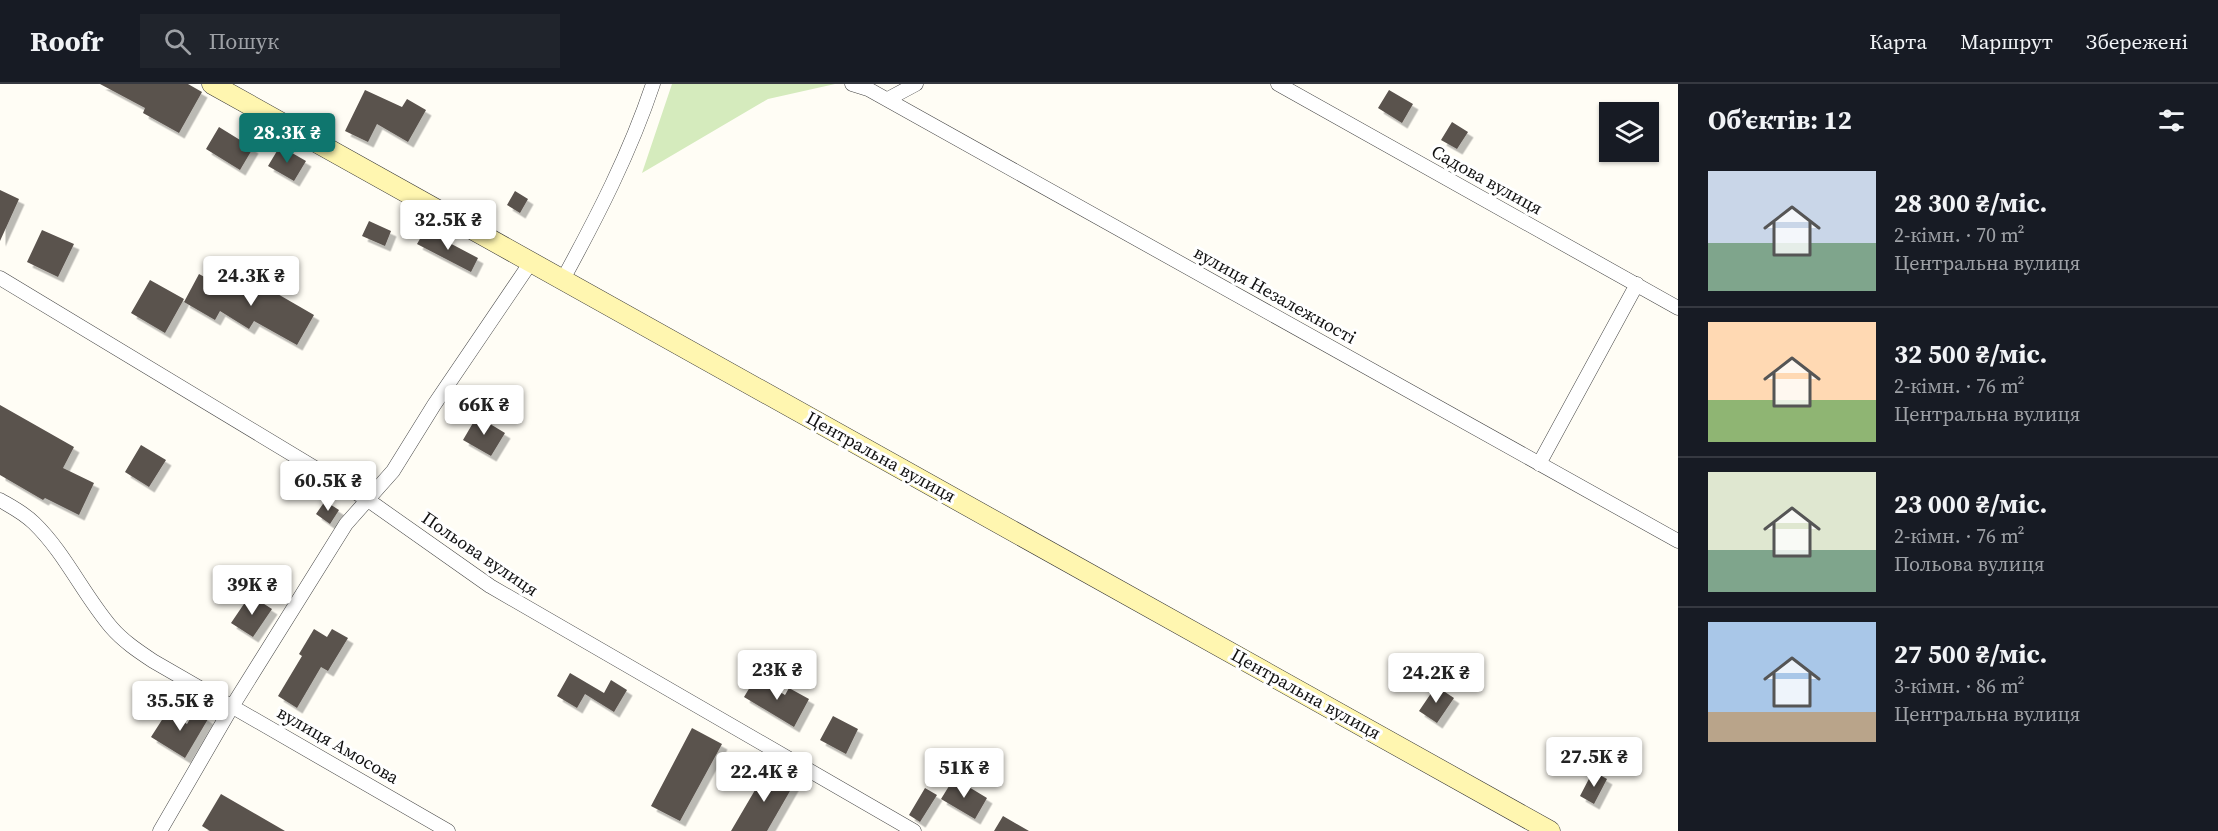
<!DOCTYPE html>
<html lang="uk">
<meta charset="utf-8">
<style>
:root{--surface:#171b24;--page:#20242c;--text:#f1f3f6;--muted:#9ea1a6;--line:#363941;--accent:#0f766e}
body{margin:0;font-family:"Source Serif 4",serif;background:var(--page);color:var(--text);height:100vh;display:flex;flex-direction:column;font-size:22px;white-space:nowrap}
*{box-sizing:border-box;margin:0}
p{font-size:20px;color:var(--muted)}
.icon{flex:none;width:33px;height:33px;fill:none;stroke:currentColor;stroke-width:2;stroke-linecap:round;stroke-linejoin:round}
.map{position:relative;flex:1;overflow:hidden}
.side{display:flex;flex-direction:column;background:var(--surface);width:540px}
.side>*{flex:none}
.controls{position:absolute;left:1599px;top:18px;display:grid;gap:12px}
.controls a{display:grid;place-items:center;width:60px;height:60px;border-radius:0px;background:var(--surface);box-shadow:0 2px 4px #0004;font-size:30px}
.price{position:absolute;translate:-50% -51px;padding:0 14px;border-radius:6px;background:#fff;color:#222;font-size:20px;line-height:39px;filter:drop-shadow(0 2px 3px #0008)}
.price::after{content:'';position:absolute;left:50%;top:36px;width:18px;height:14px;margin-left:-9px;background:inherit;clip-path:polygon(0 0,100% 0,50% 100%)}
.price.current{background:var(--accent);color:#fff}
ul{padding:0;list-style:none}
li{display:flex;align-items:center;gap:18px;height:150px;padding:0 30px}
li+li{border-top:2px solid var(--line)}
li span{display:grid;place-items:center;flex:none;width:168px;height:120px;border-radius:0px;color:#555}
li>.icon{margin-inline-start:auto}
span .icon{width:72px;height:72px;fill:#fffc;stroke-width:1}
li b{font-size:26px}
h2{display:flex;justify-content:space-between;align-items:center;height:72px;padding:0 30px;font-size:26px}
header{display:flex;align-items:center;gap:36px;box-sizing:border-box;height:84px;padding:0 30px;background:var(--surface);border-bottom:2px solid var(--line)}
header strong{font-size:28px}
nav{display:flex;gap:33px;margin-inline-start:auto;font-size:21px}
.search{width:420px;height:54px;background:var(--page);display:flex;align-items:center;gap:15px;box-sizing:border-box;padding:0 21px;border-radius:0px;color:var(--muted);font-size:22px}
main{display:flex;flex:1;min-height:0}
.map>svg:first-child{display:block}
</style>
<header>
<strong>Roofr</strong>
<div class="search"><svg class="icon" aria-label="search" viewBox="0 0 24 24"><circle cx="10" cy="10" r="6"/><path d="M15 15l6 6"/></svg>Пошук</div>
<nav><a>Карта</a><a>Маршрут</a><a>Збережені</a></nav>
</header>
<main>
<div class="map">
<svg width="1678" height="747" viewBox="0 0 1678 747">
<defs>
<filter id="shadow"><feDropShadow dx="5.5" dy="5.5" stdDeviation="0" flood-color="#0004"/></filter>
</defs>
<rect width="100%" height="100%" fill="#fffdf5"/>
<path fill="#d5ebbd" d="M672,0H835L768,15L642,89Z"/>
<path fill="#5a524d" filter="url(#shadow)" d="M100,0H188L202,8L179,49L143,29L145,24Z
M365,6L402,23L407,15L426,26L408,58L377,40L368,58L345,47Z
M1389,6L1413,20L1402,39L1378,24Z
M1452,38L1468,48L1457,65L1441,56Z
M219,43L253,64L240,86L206,65Z
M280,62L306,77L294,97L268,82Z
M0,106L19,115L0,157Z
M515,107L528,115L520,129L507,121Z
M369,137L391,147L385,162L362,152Z
M42,146L74,160L58,193L27,178Z
M425,146L478,174L471,188L417,160Z
M199,190L234,209L245,191L314,231L297,261L254,237L249,245L220,227L215,236L184,218Z
M150,196L184,215L165,249L131,229Z
M0,321L74,363L63,384L94,399L79,431L45,414L43,416L0,391Z
M477,332L505,349L491,372L463,356Z
M141,361L166,376L149,403L125,388Z
M325,417L339,426L330,440L316,430Z
M250,511L272,525L253,553L231,539Z
M314,545L327,553L332,545L348,554L328,587L321,583L297,624L278,612L302,572L299,570Z
M570,589L604,609L611,596L627,606L614,628L585,610L577,624L557,612Z
M756,593L785,611L789,604L809,615L794,643L744,613Z
M1436,602L1454,614L1437,639L1419,627Z
M195,626L208,635L185,674L151,653L167,628L187,640Z
M833,632L858,645L846,670L820,656Z
M692,644L722,660L680,737L651,722Z
M768,684L794,700L767,747H731Z
M1593,687L1607,695L1594,720L1580,712Z
M954,694L987,714L975,735L941,715Z
M925,704L937,711L920,738L909,731Z
M221,710L285,747H210L202,742Z
M1003,732L1029,747H994Z"/>
<g fill="none" stroke-linecap="round" stroke-linejoin="round">
<g stroke="#444" stroke-width="15">
<path id="minor" d="M852,0L868,5L1678,457
M1278,0L1678,224
M888,15L916,0
M0,194L368,416L490,502L914,747
M562,197C597,133 630,69 653,0
M1539,380L1637,200
M0,416C12,423 24,429 34,439C65,469 83,510 111,543C123,557 138,567 153,577L448,747
M160,747L233,621L346,440L393,387L434,321L531,178"/>
</g>
<g stroke="#333" stroke-width="21">
<path id="secondary" d="M212,0L1550,747"/>
</g>
<use href="#minor" stroke="#fff" stroke-width="14"/>
<use href="#secondary" stroke="#fff6b0" stroke-width="20"/>
</g>
<g text-anchor="middle" stroke-width="6" stroke-linejoin="round" paint-order="stroke">
<g font-size="18" fill="#111" stroke="#fff">
<text transform="translate(1487 96) rotate(29)" y="6">Садова вулиця</text>
<text transform="translate(1275 211) rotate(29)" y="6">вулиця Незалежності</text>
<text transform="translate(881 373) rotate(29)" y="6">Центральна вулиця</text>
<text transform="translate(480 470) rotate(34)" y="6">Польова вулиця</text>
<text transform="translate(1306 610) rotate(29)" y="6">Центральна вулиця</text>
<text transform="translate(338 661) rotate(30)" y="6">вулиця Амосова</text>
</g>
</g>
</svg>
<div class="controls">
<a><svg class="icon" aria-label="layers" viewBox="0 0 24 24"><path d="M12 4l9 5-9 5-9-5zM3 14l9 5 9-5"/></svg></a>
</div>
<b class="price current" style="left:287px;top:80px">28.3K ₴</b>
<b class="price" style="left:448px;top:167px">32.5K ₴</b>
<b class="price" style="left:251px;top:223px">24.3K ₴</b>
<b class="price" style="left:484px;top:352px">66K ₴</b>
<b class="price" style="left:328px;top:428px">60.5K ₴</b>
<b class="price" style="left:252px;top:532px">39K ₴</b>
<b class="price" style="left:777px;top:617px">23K ₴</b>
<b class="price" style="left:1436px;top:620px">24.2K ₴</b>
<b class="price" style="left:180px;top:648px">35.5K ₴</b>
<b class="price" style="left:1594px;top:704px">27.5K ₴</b>
<b class="price" style="left:964px;top:715px">51K ₴</b>
<b class="price" style="left:764px;top:719px">22.4K ₴</b>
</div>
<section class="side">
<h2>Об’єктів: 12<svg class="icon" aria-label="filters" viewBox="0 0 24 24"><path d="M4 7h16M4 17h16"/><circle cx="9" cy="7" r="2"/><circle cx="15" cy="17" r="2"/></svg></h2>
<ul>
<li><span style="background:linear-gradient(#c9d6e8 60%,#7fa58c 0)"><svg class="icon" aria-label="home" viewBox="0 0 24 24"><path d="M3 11l9-7 9 7M6 9v11h12V9"/></svg></span><div><b>28 300 ₴/міс.</b><p>2-кімн. · 70 m²</p><p>Центральна вулиця</p></div></li>
<li><span style="background:linear-gradient(#ffd9b3 65%,#8fb573 0)"><svg class="icon" aria-label="home" viewBox="0 0 24 24"><path d="M3 11l9-7 9 7M6 9v11h12V9"/></svg></span><div><b>32 500 ₴/міс.</b><p>2-кімн. · 76 m²</p><p>Центральна вулиця</p></div></li>
<li><span style="background:linear-gradient(#dfe7d0 65%,#7fa58c 0)"><svg class="icon" aria-label="home" viewBox="0 0 24 24"><path d="M3 11l9-7 9 7M6 9v11h12V9"/></svg></span><div><b>23 000 ₴/міс.</b><p>2-кімн. · 76 m²</p><p>Польова вулиця</p></div></li>
<li><span style="background:linear-gradient(#a9c7e8 75%,#b9a48a 0)"><svg class="icon" aria-label="home" viewBox="0 0 24 24"><path d="M3 11l9-7 9 7M6 9v11h12V9"/></svg></span><div><b>27 500 ₴/міс.</b><p>3-кімн. · 86 m²</p><p>Центральна вулиця</p></div></li>
</ul>
</section>
</main>
